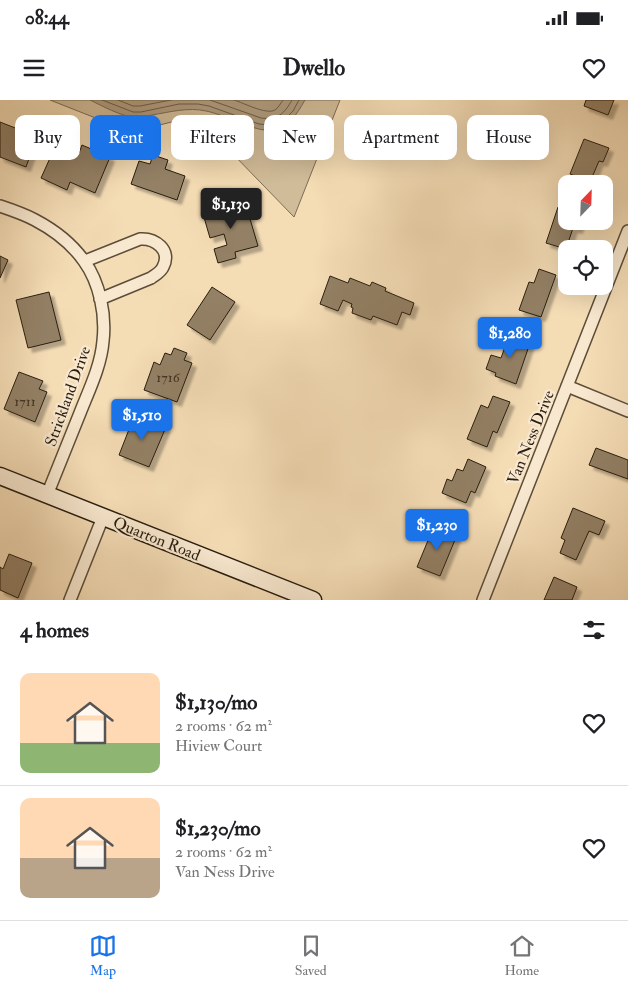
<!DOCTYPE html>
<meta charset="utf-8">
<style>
:root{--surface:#fff;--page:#f2f2f2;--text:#202124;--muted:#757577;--line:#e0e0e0;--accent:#1a73e8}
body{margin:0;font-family:"IM FELL Double Pica",serif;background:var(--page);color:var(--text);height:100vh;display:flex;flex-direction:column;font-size:19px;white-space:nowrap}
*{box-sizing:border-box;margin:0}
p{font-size:16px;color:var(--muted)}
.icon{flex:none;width:28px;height:28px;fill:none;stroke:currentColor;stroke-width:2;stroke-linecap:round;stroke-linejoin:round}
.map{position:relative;height:500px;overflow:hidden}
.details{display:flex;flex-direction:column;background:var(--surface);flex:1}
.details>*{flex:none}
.top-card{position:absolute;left:15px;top:15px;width:599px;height:45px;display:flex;gap:10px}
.needle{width:32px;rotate:23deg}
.controls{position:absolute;left:558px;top:75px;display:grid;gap:10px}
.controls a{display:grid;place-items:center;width:55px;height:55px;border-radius:10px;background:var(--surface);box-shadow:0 5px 20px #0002;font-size:25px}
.price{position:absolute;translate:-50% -42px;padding:0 11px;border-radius:5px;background:var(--accent);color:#fff;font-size:16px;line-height:32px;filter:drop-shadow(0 1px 2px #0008)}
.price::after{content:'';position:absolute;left:50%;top:30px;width:15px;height:11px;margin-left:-8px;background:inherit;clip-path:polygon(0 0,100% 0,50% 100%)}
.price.on{background:#222;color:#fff}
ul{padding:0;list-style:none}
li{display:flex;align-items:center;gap:15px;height:125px;padding:0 20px}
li+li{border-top:1px solid var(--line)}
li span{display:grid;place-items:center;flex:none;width:140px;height:100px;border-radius:10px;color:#555}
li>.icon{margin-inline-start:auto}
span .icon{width:60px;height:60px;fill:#fffc;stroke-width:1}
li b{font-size:21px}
h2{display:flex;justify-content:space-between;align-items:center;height:60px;padding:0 20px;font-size:21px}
.chip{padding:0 18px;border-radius:10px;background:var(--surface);box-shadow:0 5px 20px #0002;font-size:18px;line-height:45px}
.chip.on{background:var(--accent);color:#fff}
.status{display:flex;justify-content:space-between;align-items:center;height:35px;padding:0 25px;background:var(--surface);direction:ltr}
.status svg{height:14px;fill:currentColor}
header{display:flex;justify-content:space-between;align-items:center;height:65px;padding:0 20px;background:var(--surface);font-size:22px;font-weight:700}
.dock{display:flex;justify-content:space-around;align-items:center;height:70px;border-top:1px solid var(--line);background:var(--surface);font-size:14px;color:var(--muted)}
.dock a{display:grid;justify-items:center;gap:2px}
.dock .on{color:var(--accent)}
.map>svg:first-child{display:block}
</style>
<div class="status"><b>08:44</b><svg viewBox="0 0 49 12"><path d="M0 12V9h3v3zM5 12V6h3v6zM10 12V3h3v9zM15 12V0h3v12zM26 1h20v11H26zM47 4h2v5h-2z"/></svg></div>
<header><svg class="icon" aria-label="menu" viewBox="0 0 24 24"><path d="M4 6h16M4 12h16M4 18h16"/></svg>Dwello<svg class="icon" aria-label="heart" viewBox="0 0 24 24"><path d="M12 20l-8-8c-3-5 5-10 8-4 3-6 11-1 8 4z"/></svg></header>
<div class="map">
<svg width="628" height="500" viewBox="0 0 628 500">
<defs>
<filter id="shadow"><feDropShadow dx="4.5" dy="4.5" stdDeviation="1" flood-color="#0004"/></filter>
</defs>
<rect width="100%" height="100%" fill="#f4dcb5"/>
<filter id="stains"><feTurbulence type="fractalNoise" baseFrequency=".004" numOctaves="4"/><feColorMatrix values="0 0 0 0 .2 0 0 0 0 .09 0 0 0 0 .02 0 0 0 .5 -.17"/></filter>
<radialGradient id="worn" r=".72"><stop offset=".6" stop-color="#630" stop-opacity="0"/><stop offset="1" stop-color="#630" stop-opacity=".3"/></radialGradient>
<path fill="#d1bc99" stroke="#7d6c54" d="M50,0H340L294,117L196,16L131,32Z"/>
<path fill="#af9b7d" stroke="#796951" d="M90,0H305C297,14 289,27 272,30C257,33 223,14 206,11C188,7 170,12 152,15C146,16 140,18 133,17C121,16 102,6 90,0Z"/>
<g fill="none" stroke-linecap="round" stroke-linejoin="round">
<path stroke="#6c5c46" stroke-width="1" d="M102,0L133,12H141L179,4H198L209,6L259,24L270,25L282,22L293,11L299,0
M118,0L133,6H140L171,0
M210,0L261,18C278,20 284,14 292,0
M234,0C244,3 266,15 275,10C278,8 281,3 283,0"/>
</g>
<path fill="#938065" stroke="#291d0f" filter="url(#shadow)" d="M586,0H614L608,15L584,6Z
M0,22L28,33L26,39L35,42L26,67L0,57Z
M584,39L609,48L603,62L599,61L590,82L570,74Z
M82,45L110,57L95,93L70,82L67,90L41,78L55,47L70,53L71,50L79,53Z
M153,55L168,60L165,69L185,76L177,100L131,84L139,61L150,64Z
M245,102L258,146L235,152L236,158L218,163L214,149L227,145L224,134L210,138L203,114Z
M558,107L566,109V121H581L578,129L573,128L566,149L546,143Z
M0,156L8,160L0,178Z
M539,169L556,175L541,217L519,210L529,182L534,183Z
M330,176L348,183L350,178L370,186L372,182L386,188L385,191L414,203L410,215L402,212L397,225L373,216L371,220L352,213L353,208L351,207L352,204L343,200L338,211L320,204Z
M212,187L235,202L210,240L187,225Z
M49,192L61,240L28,248L16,200Z
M510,233L531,240L516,284L495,276L496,273L486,269L491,255L501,258Z
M174,248L187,253L184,260L192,263L177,302L144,290L154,262L160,265L165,253L171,255Z
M19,272L43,281L39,289L47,292L35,322L4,309Z
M493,296L510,302L497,333L493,331L487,347L467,339L481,305L488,308Z
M135,314L166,327L149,367L119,355Z
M596,348L628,360V379L589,365Z
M468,359L486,367L475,393L471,391L466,403L442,393L447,379L452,381L457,369L463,371Z
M573,408L605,421L599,435L589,431L576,460L560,453L565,440L561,438Z
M434,426L457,435L440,476L417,467Z
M9,454L32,463L18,498L0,490V467L3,469Z
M554,477L577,487L572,500H544Z"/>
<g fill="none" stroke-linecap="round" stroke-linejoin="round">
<g stroke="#5c4d38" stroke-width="14">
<path id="street" d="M0,106C12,110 24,114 35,120C54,130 72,144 84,161C100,183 106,215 103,241C101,266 89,290 80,313C69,340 58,368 47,395
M85,161L140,139C155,138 172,150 163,167C161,172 155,175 151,178L100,199
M567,286L628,311
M70,500L103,417
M483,500L628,131"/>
</g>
<g stroke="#291d0f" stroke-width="19">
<path id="secondary" d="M0,376L313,500"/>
</g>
<use href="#street" stroke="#f8e8cf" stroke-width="11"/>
<use href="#secondary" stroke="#f8e8cf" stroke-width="16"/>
</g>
<g text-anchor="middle" stroke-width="4.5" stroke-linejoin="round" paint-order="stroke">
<g font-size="14" fill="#443624">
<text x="168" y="282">1716</text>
<text x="25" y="306">1711</text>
</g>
<g font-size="16" fill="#291d0f" stroke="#f8e8cf">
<text transform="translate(67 296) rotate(-70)" y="6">Strickland Drive</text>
<text transform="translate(530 337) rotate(-68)" y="6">Van Ness Drive</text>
<text transform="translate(157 438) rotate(22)" y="6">Quarton Road</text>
</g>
</g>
<rect width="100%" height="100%" filter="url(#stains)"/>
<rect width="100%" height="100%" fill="url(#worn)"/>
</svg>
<div class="controls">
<a><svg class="needle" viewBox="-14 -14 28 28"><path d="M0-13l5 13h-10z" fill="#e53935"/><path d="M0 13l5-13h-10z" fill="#757577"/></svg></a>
<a><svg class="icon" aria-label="locate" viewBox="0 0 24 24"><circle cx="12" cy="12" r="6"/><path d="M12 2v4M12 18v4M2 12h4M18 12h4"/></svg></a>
</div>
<b class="price on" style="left:231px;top:130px">$1,130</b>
<b class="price" style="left:510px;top:259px">$1,280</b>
<b class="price" style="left:142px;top:341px">$1,510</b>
<b class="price" style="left:437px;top:451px">$1,230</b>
<div class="top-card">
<a class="chip">Buy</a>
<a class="chip on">Rent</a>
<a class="chip">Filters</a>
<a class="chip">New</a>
<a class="chip">Apartment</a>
<a class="chip">House</a>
</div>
</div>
<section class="details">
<h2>4 homes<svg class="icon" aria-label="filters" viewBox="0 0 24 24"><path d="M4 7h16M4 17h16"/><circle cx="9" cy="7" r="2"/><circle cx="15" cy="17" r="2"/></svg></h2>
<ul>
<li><span style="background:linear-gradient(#ffd9b3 70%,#8fb573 0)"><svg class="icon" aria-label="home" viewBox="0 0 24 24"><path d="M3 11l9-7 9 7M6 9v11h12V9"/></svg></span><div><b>$1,130/mo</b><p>2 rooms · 62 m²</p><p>Hiview Court</p></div><svg class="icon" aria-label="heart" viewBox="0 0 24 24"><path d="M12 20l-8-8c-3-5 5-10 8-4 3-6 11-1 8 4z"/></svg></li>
<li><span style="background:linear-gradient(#ffd9b3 60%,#b9a48a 0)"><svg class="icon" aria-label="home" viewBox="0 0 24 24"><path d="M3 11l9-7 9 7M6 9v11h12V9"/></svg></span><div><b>$1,230/mo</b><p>2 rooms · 62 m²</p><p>Van Ness Drive</p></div><svg class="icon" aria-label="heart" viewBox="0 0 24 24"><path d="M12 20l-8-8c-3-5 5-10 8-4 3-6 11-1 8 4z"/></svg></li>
</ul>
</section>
<nav class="dock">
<a class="on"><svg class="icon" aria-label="map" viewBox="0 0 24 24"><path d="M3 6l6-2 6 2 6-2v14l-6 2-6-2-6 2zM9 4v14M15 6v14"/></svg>Map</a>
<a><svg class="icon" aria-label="saved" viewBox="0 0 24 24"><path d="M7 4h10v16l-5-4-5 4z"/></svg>Saved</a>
<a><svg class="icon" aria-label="home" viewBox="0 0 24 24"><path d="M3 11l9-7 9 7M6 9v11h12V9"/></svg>Home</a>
</nav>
